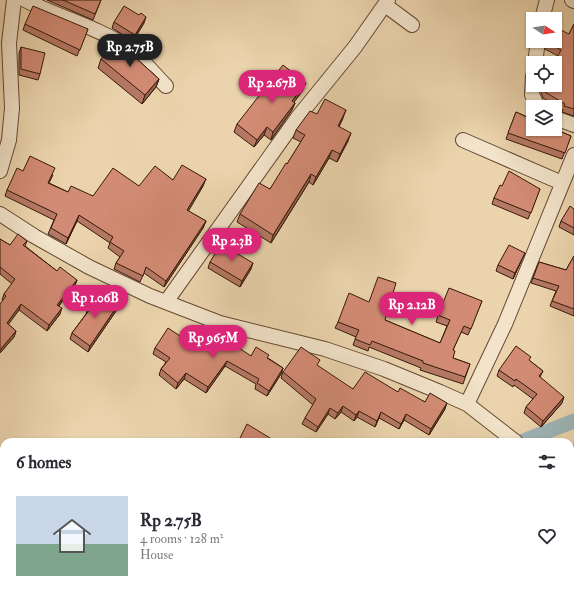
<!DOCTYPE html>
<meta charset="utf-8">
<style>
:root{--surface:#fff;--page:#f7f7f7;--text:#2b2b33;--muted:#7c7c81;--line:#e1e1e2;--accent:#db2777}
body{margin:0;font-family:"IM FELL Double Pica",serif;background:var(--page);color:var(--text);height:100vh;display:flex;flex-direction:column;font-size:15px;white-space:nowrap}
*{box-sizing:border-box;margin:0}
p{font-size:13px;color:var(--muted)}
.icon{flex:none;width:22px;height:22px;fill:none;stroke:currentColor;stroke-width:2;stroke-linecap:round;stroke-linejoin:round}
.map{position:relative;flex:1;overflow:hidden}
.panel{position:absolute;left:0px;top:438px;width:574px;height:156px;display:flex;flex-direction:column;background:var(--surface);border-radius:12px 12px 0 0;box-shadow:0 1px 3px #0004}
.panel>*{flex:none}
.needle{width:26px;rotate:102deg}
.fabs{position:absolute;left:526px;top:12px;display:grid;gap:8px}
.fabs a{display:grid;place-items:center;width:36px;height:36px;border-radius:0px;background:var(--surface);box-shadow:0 1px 3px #0004;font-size:20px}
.price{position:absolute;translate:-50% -34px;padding:0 9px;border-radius:14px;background:var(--accent);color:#fff;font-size:13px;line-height:26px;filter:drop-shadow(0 1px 2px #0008)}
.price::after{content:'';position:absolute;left:50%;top:24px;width:12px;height:9px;margin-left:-6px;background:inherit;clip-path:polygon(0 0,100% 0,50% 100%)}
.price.active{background:#222;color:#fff}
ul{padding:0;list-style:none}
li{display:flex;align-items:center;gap:12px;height:100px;padding:0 16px}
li+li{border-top:1px solid var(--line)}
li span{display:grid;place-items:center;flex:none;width:112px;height:80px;border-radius:0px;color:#555}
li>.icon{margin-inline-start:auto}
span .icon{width:48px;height:48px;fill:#fffc;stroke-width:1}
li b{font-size:17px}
h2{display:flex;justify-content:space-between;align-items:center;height:48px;padding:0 16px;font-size:17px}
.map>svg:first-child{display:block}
</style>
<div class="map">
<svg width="574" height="594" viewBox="0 0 574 594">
<rect width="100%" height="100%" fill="#ebd4ad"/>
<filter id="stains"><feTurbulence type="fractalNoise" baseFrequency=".005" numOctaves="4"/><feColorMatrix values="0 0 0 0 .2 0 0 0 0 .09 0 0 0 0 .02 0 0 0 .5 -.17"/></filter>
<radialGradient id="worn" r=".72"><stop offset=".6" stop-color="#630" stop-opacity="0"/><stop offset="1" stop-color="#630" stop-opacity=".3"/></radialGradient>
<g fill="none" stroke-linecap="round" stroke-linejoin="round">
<path stroke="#757772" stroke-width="4.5" d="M570,520L574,518
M0,566L4,569
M41,590L48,594
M362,594L373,590"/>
<path stroke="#9eb5b7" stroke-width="15" d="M521,442L574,421
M570,452L574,451
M98,594L110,590
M183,594L194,590"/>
<g stroke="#644833" stroke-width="16">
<path id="minor" d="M25,0C58,17 98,27 128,48C142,58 154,74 166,86
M572,0L574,1
M385,5L412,25
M542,19L547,0
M535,63L538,41
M533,76L532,95L538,107
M555,118L574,125
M463,140L562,183
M0,171L9,140L12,108L9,43L14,0
M0,214L34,236L89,267L150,296L220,323L325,349L384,369L440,392L467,404L516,442
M166,302L298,117L355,47L388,0
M467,404L505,324L574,155
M570,490L574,493
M319,594L330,590"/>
</g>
<use href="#minor" stroke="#f2e3ca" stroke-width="14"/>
</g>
<path fill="#b57864" stroke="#37190a" d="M47,0H101L93,20Z
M114,22L144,23L133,41L112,28Z
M25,24L88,29L77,56L23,30Z
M574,24V116L562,112L563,110L543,98L541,93V85H555L558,56L545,49L546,41H555L569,34Z
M21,47L40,74L38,80L19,75V53Z
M127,50L159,79L156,87L142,104L98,68L101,59Z
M303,90L294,102L295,103L292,110L271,140L264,135L254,147L234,132L237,124Z
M516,112L571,136L562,159L506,139Z
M317,114L343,118L339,127L348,141L337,162L329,158L313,185L309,182L271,243L237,222L240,214L270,189L287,164L301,142L293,138L296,130Z
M23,171L53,175L49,183L68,192L93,196L173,180L203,186L188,211L206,221L203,228L164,287L144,273L140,282L114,269L116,263L120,257L108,248L110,243L77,221L66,244L48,234L54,220L5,196L7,190Z
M502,186L540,189L528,219L492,204L494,198Z
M574,209V235L559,227L561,221Z
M0,239L10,245L27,241L25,246L57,271L77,280L75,285L59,306L60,314L47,331L19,310L8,324L16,331L14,337L0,353L3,301L2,300L4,294L12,284L0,274Z
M525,253L513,279L496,271L498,265Z
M574,256V316L550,306L556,291L531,283L539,262L566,270Z
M210,262L251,269L240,287L208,268Z
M482,301L468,335L461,332L453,350V358L470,364L463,384L420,370L421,368L369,347L368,351L353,345L356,337L335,328L338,322L385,320L440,343L447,326L436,322L438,315Z
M118,305L116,311L88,352L70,339L72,333L86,314L88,308Z
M183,338L211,345L251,356L268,358L283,368L281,374L267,396L255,389L256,384L225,366L206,393L184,379L176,389L159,375L161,369L166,362L153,354L155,348Z
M530,361L543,371L540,377L562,403L541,427L524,413L526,407L533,399L514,385L513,387L497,376L499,370Z
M283,372L353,389L398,392L445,409L429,435L404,420L399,429L379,418L375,427L357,417L354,421L341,412L335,419L328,414L316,432L302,424L305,418L313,405L281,378Z
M478,590H514L512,594H478Z"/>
<path fill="#936151" stroke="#37190a" d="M146,17L144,23L133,41L135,35Z
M159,79L156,87L142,104L145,95Z
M306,83L303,90L289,109L292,101Z
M295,103L292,110L271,140L273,132Z
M346,110L343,118L335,134L338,126Z
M267,127L264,135L254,147L257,140Z
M351,133L348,141L337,162L340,154Z
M332,150L329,158L313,185L316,177Z
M311,174L309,182L271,243L273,235Z
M206,179L203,186L185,217L187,210Z
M79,215L77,221L66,244L68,238Z
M206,221L203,228L164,287L166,281Z
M525,253L522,259L513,279L515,273Z
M253,263L251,269L240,287L242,281Z
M77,280L75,285L55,310L57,305Z
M21,304L19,310L5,329L7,323Z
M118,305L116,311L88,352L90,346Z
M62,308L60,314L47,331L49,325Z
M16,331L14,337L0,353V350Z
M227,361L225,366L206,393L208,387Z
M283,368L281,374L267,396L269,391Z
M186,373L184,379L176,389L178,383Z
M564,397L562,403L541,427L543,421Z
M447,403L445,409L429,435L431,429Z
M343,406L341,412L335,419L338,413Z
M330,408L328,414L316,432L318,427Z
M359,411L357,417L354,421L356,415Z
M381,412L379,418L375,427L377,421Z
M406,414L404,420L399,429L401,424Z
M491,590H514L512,594H481L482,591Z"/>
<path fill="#d28b74" stroke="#37190a" d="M63,0H101L95,14Z
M33,6L88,29L80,50L25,24Z
M124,6L139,15L141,13L146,17L135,35L114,22Z
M574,24V109L564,106L565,104L545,92L543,87V85H555V63H554L561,50L548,43V41H555V27L569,34Z
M117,40L127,47L126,49L159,79L145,95L101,59Z
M21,47L45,53L40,74L21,69Z
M283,65L306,83L292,101L295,103L273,132L267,127L257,140L237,124Z
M325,99L346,110L338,126L351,133L340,154L332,150L316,177L311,174L273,235L240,214L259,183L270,189L286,163L287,164L305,135L296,130L310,111L317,114Z
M516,112L533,120V129H555L571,136L565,153L508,133Z
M30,156L55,168L48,183L68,192L71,186L93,196L113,168L139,186L155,166L173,180L182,165L206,179L187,210L206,221L166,281L146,267L143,276L116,263L124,251L110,242L113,237L79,215L68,238L51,228L57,214L7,190L17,168L23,171Z
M509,171L540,189L531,213L494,198L500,185L502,186Z
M570,206L574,209V228L561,221Z
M18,234L27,241L23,245L57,271L60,267L77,280L57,305L62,308L49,325L21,304L7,323L16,331L0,350V304L6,296L4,294L15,279L0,267V239L10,245Z
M221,244L253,263L242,281L210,262Z
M509,245L525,253L515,273L498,265Z
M574,256V309L552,301L559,286L533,278L539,262L566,270Z
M378,277L396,283L385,320L440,343L450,320L438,315L449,288L482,301L471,329L464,326L453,350L455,351L453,358L470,364L465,377L423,363V361L372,341L370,345L355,339L359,330L338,322L349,293L369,302Z
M98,293L118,305L90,346L72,333L90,309L88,308Z
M168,328L183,338L188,330L211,345L218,334L251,356L256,347L269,355L267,358L283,368L269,391L257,383L259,379L227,361L208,387L186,373L178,383L161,369L170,358L155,348Z
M516,346L531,357L529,360L543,371L539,376L564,397L543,421L526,407L537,394L516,379L515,381L499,370Z
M301,347L320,360L317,365L353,389L365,372L398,392L400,388L425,402L430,393L447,403L431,429L406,414L401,424L381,412L377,421L359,411L356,415L343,406L338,413L330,408L318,427L305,418L316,399L283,372Z
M247,424L270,438L269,440L271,442H238Z"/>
<rect width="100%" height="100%" filter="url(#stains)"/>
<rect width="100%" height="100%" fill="url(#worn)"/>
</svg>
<div class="fabs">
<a><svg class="needle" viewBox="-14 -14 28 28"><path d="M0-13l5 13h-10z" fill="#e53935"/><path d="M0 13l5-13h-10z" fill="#7c7c81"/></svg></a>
<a><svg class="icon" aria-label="locate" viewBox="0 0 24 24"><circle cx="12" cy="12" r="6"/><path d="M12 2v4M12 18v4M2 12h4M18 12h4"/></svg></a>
<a><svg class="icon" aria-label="layers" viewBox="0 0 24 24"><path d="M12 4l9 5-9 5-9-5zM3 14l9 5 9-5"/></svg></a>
</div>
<b class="price active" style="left:130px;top:68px">Rp 2.75B</b>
<b class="price" style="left:272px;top:104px">Rp 2.67B</b>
<b class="price" style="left:232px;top:262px">Rp 2.3B</b>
<b class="price" style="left:95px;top:319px">Rp 1.06B</b>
<b class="price" style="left:412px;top:326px">Rp 2.12B</b>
<b class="price" style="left:213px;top:359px">Rp 965M</b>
<section class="panel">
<h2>6 homes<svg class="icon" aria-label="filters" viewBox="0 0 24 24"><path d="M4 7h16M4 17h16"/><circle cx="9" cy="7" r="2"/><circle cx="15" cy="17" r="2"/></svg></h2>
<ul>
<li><span style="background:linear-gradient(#c9d6e8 60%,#7fa58c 0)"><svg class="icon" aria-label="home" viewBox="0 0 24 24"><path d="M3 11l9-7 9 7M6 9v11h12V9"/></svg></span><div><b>Rp 2.75B</b><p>4 rooms · 128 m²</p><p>House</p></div><svg class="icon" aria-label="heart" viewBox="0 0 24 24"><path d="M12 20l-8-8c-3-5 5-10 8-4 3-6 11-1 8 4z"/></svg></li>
</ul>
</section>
</div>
